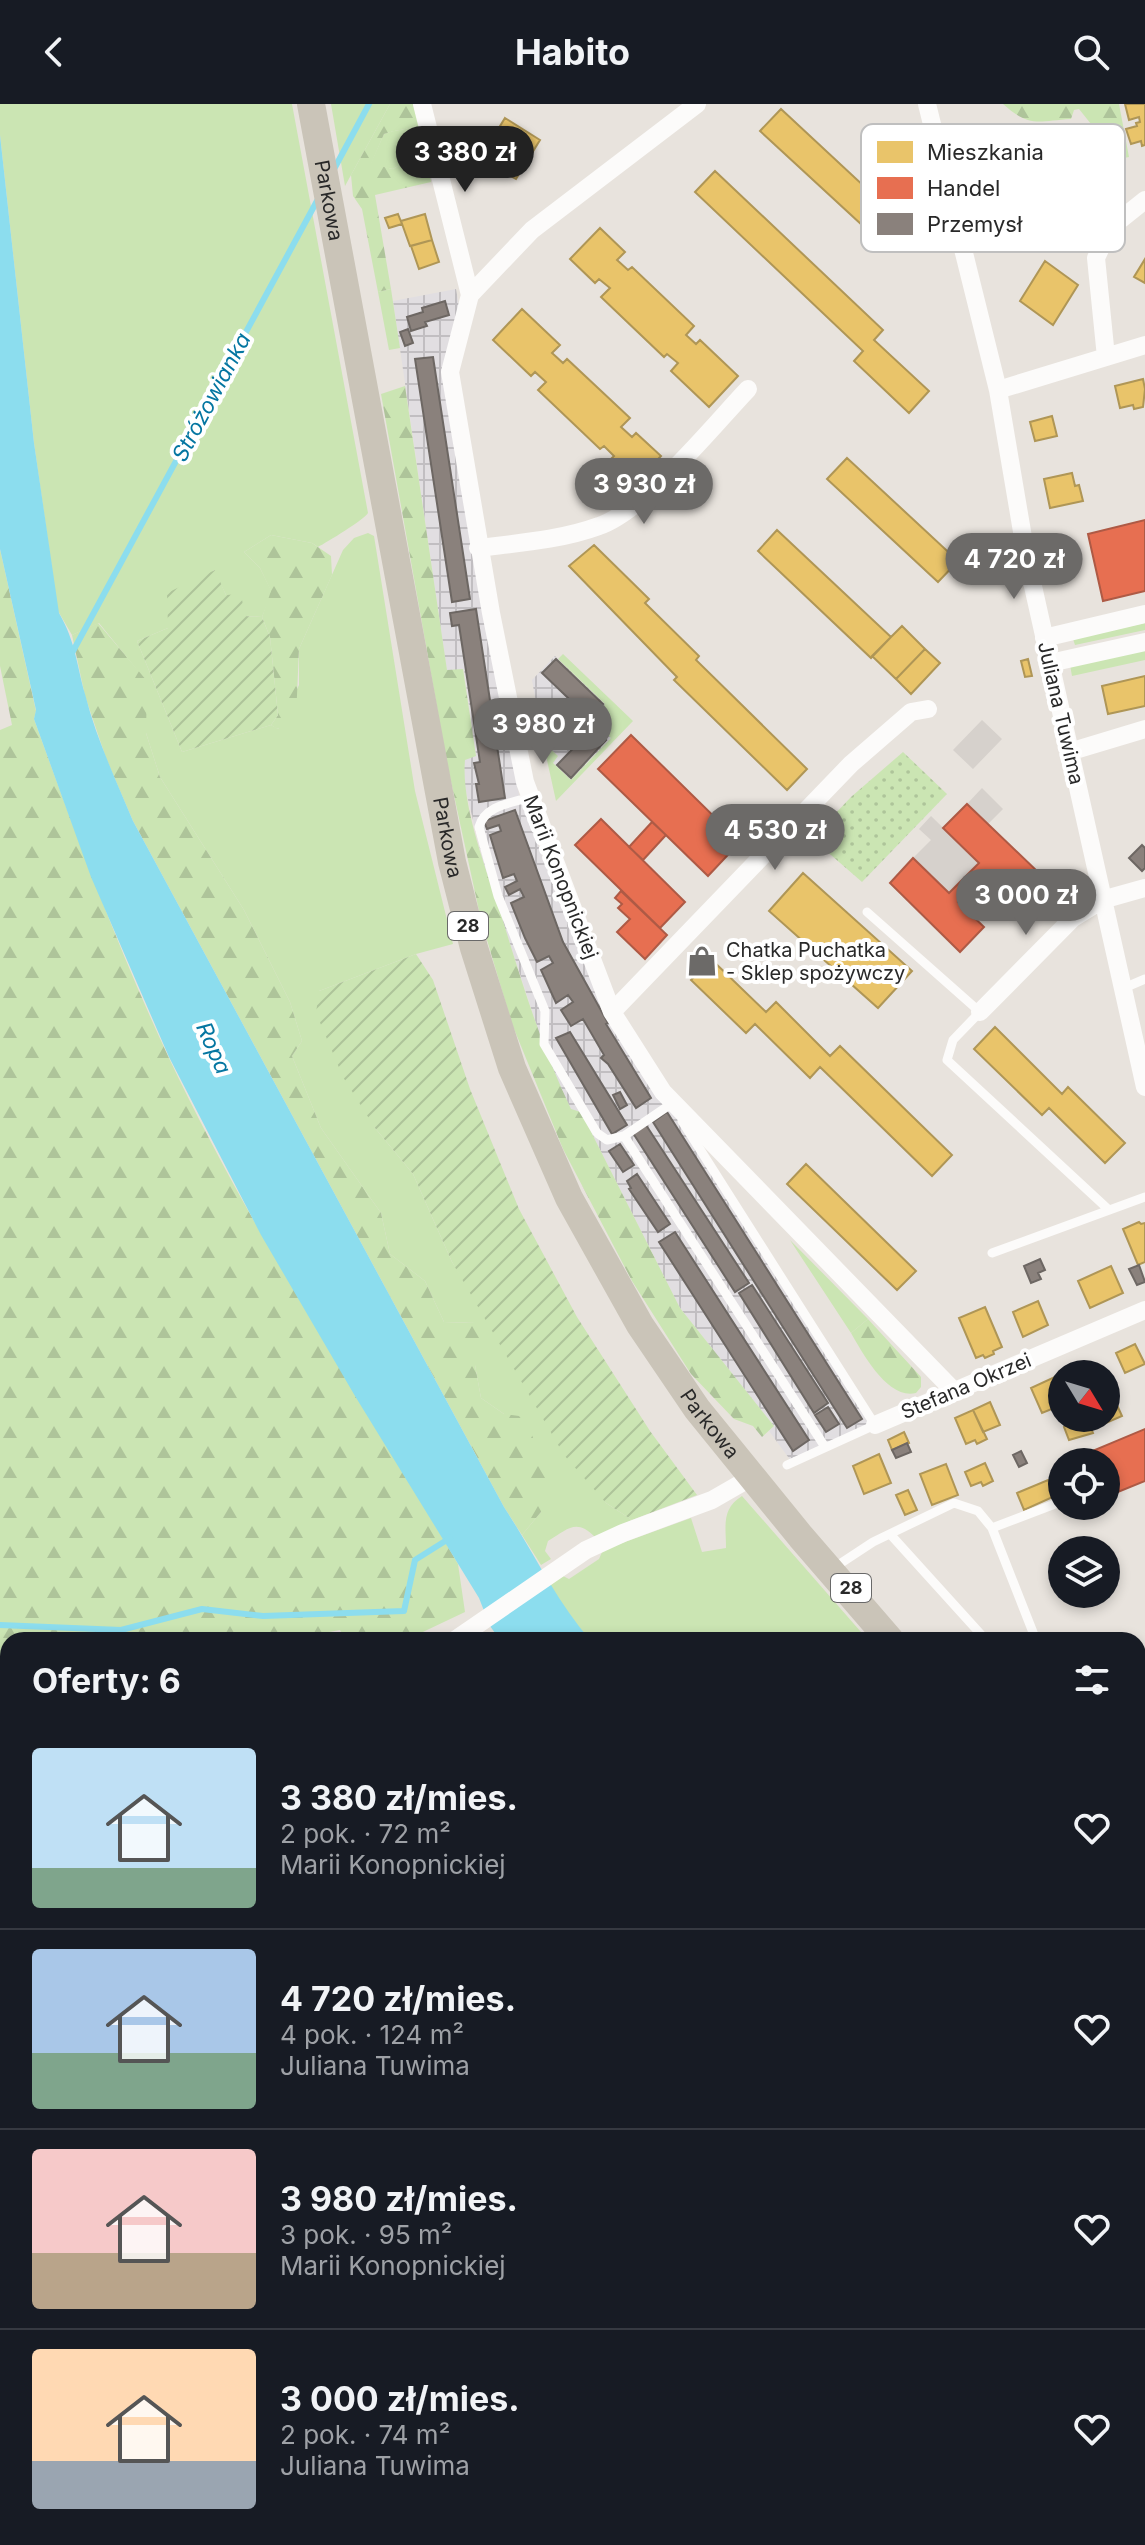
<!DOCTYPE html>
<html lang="pl">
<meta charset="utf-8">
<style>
:root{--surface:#171b24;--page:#242831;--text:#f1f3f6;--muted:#9ea1a6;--line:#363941;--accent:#6c6a68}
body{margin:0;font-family:Inter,sans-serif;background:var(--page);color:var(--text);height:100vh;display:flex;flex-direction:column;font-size:30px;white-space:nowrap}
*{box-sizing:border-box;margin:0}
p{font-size:26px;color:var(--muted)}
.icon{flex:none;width:44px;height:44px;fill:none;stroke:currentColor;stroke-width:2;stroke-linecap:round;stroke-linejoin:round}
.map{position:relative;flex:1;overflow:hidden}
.panel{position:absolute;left:0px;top:1528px;width:1146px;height:914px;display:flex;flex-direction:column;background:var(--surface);border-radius:24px 24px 0 0;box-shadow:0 4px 12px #0003}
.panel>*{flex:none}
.needle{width:52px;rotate:128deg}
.fabs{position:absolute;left:1048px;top:1256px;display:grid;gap:16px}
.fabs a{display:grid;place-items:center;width:72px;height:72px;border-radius:50%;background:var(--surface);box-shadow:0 4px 12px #0003;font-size:40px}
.price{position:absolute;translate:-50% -68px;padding:0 18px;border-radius:28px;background:var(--accent);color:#fff;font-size:26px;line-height:52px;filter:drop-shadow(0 2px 4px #0008)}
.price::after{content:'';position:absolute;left:50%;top:48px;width:24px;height:18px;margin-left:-12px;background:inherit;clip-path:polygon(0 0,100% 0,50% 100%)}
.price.selected{background:#222;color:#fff}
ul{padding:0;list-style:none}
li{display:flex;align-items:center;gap:24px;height:200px;padding:0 32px}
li+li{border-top:2px solid var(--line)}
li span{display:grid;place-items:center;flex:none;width:224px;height:160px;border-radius:8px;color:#555}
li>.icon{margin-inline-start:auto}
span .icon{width:96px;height:96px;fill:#fffc;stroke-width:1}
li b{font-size:34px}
h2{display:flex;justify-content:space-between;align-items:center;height:96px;padding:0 32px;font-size:34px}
header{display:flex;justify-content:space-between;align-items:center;height:104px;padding:0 32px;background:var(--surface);font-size:36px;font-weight:700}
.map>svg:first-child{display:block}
</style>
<header><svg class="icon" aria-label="back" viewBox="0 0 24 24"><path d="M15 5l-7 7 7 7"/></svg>Habito<svg class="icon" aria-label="search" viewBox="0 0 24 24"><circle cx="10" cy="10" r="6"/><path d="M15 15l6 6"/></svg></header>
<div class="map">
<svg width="1145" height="2441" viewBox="0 0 1145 2441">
<defs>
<pattern id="industrial-grid" width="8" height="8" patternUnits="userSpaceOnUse" patternTransform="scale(2)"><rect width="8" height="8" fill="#e1dee1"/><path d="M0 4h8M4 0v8" fill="none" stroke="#c1bec1"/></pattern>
<pattern id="forest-firs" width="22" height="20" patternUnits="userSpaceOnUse" patternTransform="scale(2)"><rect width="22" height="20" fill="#cbe5b3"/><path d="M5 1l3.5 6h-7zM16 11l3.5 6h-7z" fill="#aec49a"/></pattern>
<pattern id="park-dots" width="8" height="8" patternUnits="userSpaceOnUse" patternTransform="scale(2)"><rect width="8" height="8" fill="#cbe5b3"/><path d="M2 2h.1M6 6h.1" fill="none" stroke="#aec49a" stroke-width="1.8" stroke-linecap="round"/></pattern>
<pattern id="garden-furrows" width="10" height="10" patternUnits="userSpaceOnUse" patternTransform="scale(2)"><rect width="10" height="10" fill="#cbe5b3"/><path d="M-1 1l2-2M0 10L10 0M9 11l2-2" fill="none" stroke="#aec49a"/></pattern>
</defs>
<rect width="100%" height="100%" fill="#e8e3dd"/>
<path fill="url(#industrial-grid)" d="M456,185L460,207L444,263L519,691L578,845L676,1005L877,1318L791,1357L769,1327L774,1322L680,1204L581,1008L571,1006L549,959L483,757L463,675L464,656L476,651L464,566L447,567L393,197Z
M555,552L605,600L611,634L571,676L553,658L558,652L543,638L532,576Z"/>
<path fill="#cbe5b3" d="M0,0H292L368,409C364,416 327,438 318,443L312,439L271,431L244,448L260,464L272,488L262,513L245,512L226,491L214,466L168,524L137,537L182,648L271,621L278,625L299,581V545L343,446L354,434L368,429L374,432L415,687L453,840L416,850L319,887L375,1024L413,1070L452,1158L606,1399L632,1416L595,1433C576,1414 568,1425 548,1437L545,1447L551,1455L541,1461L522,1431L541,1408V1390L504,1310L481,1294L475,1261V1219L444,1218L425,1177L390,1150L381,1109L321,1024L292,952L302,937L290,898L244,806L160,673L146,629V577L99,519L72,531L58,507L34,339L0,31Z
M331,0H390L345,82Z
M419,20L427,56L411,54L393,65L370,61L384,30C396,25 406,27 419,20Z
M391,185L400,244L389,246L378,188Z
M1145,519V526L1075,541L1073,535Z
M1145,545V556L1072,572L1070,561Z
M563,550L633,617L556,697L543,638L558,652L553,659L571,676L611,634L591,615L605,600L558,555Z
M790,1136L868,1215L851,1229Z
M742,1392L868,1536H590L566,1508L549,1479L563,1472L569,1475L599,1455L603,1446L691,1414L702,1448L726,1444C726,1422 721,1405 742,1392Z
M0,1605L8,1606V1709H0Z
M0,1846L8,1848V1885L0,1911Z
M1138,1848L1145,1856V2114L1138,2120Z
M0,1943L8,1945V2101L0,2103Z
M8,2178V2329L0,2330V2180Z"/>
<path fill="url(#forest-firs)" d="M390,0H413L419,20C406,27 397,25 384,30L371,60L393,65L411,54L427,56L431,78L375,91L391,185L378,188L362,105L353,92L351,71Z
M1003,0H1119L1129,53L1119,55L1079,5L1074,6L1071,15C1037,17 1030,24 1003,0Z
M405,282L447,566L463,565L476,652L465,656C461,699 485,763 499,804C520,872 540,940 571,1005L581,1008L680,1204L774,1322L762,1333L753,1322L734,1315L691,1270L632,1177L563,1045L512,920L481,816L447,659L381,290Z
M271,431L312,439L331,452L332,471L299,545L296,614L277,625L271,621L278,611L270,533L262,513L271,487L260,464L244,448Z
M0,445L36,607L34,615C75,729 117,842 168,952C251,1128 360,1292 458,1460L465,1508L406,1536H345L340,1526L286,1536H8V1606L0,1605V626L12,621L0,562Z
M98,519L147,577L146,629L160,673L244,806L290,898L302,937L292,952L321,1024L381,1109L390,1150L425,1177L444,1218L475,1219L486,1234L475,1261L481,1294L504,1310L519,1312L530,1326L549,1375L541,1390V1408L522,1431L504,1403L133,717L106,654L85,592L72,531Z
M868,1215L921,1273V1283L916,1289C888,1296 863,1250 851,1229Z
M1138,2267L1145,2278V2441H844L836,2434H1138Z
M8,2329V2434H423L419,2441H0V2330Z"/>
<path fill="url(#park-dots)" d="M903,648L947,690L862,778L816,738V730L851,693Z"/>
<path fill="url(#garden-furrows)" d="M215,466L226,491L241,490L245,512L262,513L270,533L278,611L271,621L182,648L137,537L168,524L167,489Z
M416,850L433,876L470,985L519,1105L577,1213L650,1327L697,1391L632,1416L606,1399L564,1351L452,1158L413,1070L375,1024L343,973L316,909L319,887Z"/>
<path fill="#d6d1cc" d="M982,616L1002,635L973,665L953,646Z
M982,684L1003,705L988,720L967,700Z
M931,712L979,759L949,789L913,754L931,736L919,725Z"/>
<path fill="#8cddee" d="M0,31L34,339L59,509C76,539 76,558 85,590C96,634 116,676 133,717L504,1403C533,1447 555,1495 590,1536H500L490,1522L479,1494L355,1292L261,1131L169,953L91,773L34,615L36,606L0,445Z
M1138,2130L1145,2139V2278L1138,2267Z"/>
<path fill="#e9c46a" stroke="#af9656" stroke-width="2" d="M1125,0H1145V41L1142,42L1141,37L1131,40L1126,25L1137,22L1136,19L1140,18L1139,13L1129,16Z
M781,5L895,111L875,133L760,27Z
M505,14L540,36L516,75L480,55Z
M715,67L883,226L874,236L929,287L909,309L854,257L863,247L695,88Z
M398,110L402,120L389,124L385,114Z
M425,110L432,136L410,142L401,117Z
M600,124L625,148L617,156L628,166L632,163L694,222L686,231L696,240L700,236L738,272L709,303L671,267L678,259L667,250L664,253L601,193L610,184L599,175L595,179L570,155Z
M432,136L439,158L419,165L411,142Z
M1145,155V179L1134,173Z
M1045,157L1078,181L1053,221L1020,197Z
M522,205L560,241L552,249L563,259L567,255L630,314L621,323L632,333L636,329L661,352L631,384L606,360L614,352L604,342L600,345L538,286L546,278L535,268L531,272L493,236Z
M1143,275L1145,285L1143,303L1134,305L1133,301L1120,304L1115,282Z
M1052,312L1057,332L1035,337L1030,318Z
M847,354L958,457L938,478L827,375Z
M1072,369L1075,382L1079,381L1083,397L1050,404L1044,375Z
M777,426L891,533L871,554L758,447Z
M594,441L649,495L645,499L699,552L696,556L807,665L787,686L674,576L677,573L569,462Z
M902,522L925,545L896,575L872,552Z
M925,545L940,559L911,590L896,575Z
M1028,555L1032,572L1025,573L1021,557Z
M1145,572V602L1108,610L1102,582Z
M803,769L912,867L878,904L769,807Z
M711,855L766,908L776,898L830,952L840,942L952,1051L932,1072L820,963L810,974L755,920L746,929L691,876Z
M995,923L1062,990L1068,983L1125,1039L1105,1059L1049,1004L1042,1011L974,945Z
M806,1060L916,1167L897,1186L787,1080Z
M1139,1118L1141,1120L1145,1119V1158L1138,1161L1123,1125Z
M1111,1162L1123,1189L1090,1204L1078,1177Z
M1038,1197L1048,1221L1023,1233L1013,1208Z
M985,1203L1002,1243L993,1247L994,1250L985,1254L983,1251L976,1254L959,1214Z
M1135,1240L1145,1260L1125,1269L1116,1249Z
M1059,1271L1062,1277V1307L1057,1310L1054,1304L1042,1309L1031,1284Z
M990,1298L1000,1321L983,1328L973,1306Z
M1117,1301L1122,1312L1106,1319L1104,1314H1106V1305Z
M973,1306L987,1335L977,1340L975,1336L966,1340L955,1314Z
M1080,1314H1087L1093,1329L1069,1336L1064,1323Z
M904,1328L909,1339L892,1346L888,1336Z
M879,1350L891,1379L864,1390L853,1362Z
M985,1359L993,1377L983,1382L981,1378L971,1382L965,1368Z
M946,1360L958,1391L932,1401L920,1370Z
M1048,1376L1055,1392L1024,1406L1017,1389Z
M908,1386L917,1406L905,1411L896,1391Z
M0,1785L8,1786L4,1809L0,1808Z"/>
<path fill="#e76f51" stroke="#ae5a45" stroke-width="2" d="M1145,416V487L1103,497L1088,430Z
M631,631L740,738L708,772L598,665Z
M967,700L1038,768L1014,793L988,767L958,798L984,823L960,848L890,779L913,754L949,789L979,759L943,724Z
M601,715L685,798L660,824L575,741Z
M652,718L666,731L643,756L629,743Z
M621,787L667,831L645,855L617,828L630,815L618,804L622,800L615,794Z
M706,846L713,853L701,866L693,859Z
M1145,1325V1377L1108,1392L1106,1358H1094L1090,1348Z"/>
<path fill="#8a817c" stroke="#6d6763" stroke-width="2" d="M445,197L449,211L425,218L427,222L411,227L407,213L423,208L422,204Z
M408,225L413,239L405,242L400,228Z
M433,253L470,495L452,498L415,255Z
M476,505L505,694L479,698L476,680H479L474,659L480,658L459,521L452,522L450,509Z
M556,555L603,600L589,614L542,569Z
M593,624L606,636L571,674L557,661Z
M515,706L563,838L608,919L606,920L651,994L636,1004L608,960L601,954L604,951L583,915L571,922L561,906L573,898L568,891L556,899L541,866L553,859L549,852L537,858L525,834L511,799L524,793L520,785L509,791L505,783L517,777L514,770L503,774L490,731L501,727L499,721L487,725L484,717Z
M1142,741L1145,744V764L1142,767L1129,754Z
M570,928L627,1021L612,1030L556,934Z
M620,988L627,1001L620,1005L613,991Z
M667,1008L862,1315L847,1324L653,1018Z
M646,1021L749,1179L735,1188L633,1029Z
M620,1040L634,1061L623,1068L609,1047Z
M637,1070L670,1120L658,1128L629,1085L631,1084L627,1077Z
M675,1128L809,1336L793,1347L659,1138Z
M1040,1155L1045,1166L1038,1169L1041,1175L1031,1179L1024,1162Z
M1139,1161L1145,1178L1137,1181L1129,1165Z
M752,1181L828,1299L814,1309L739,1189Z
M828,1303L839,1320L826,1328L815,1311Z
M907,1339L911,1348L896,1354L892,1346Z
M1021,1347L1027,1359L1019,1363L1013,1351Z"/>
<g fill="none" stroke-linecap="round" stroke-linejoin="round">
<path stroke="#8cddee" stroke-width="6" d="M333,67L369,0
M72,549L318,95
M0,1521L121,1526L202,1505L263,1512L404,1507L415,1456L450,1434"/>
<path stroke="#fcfbfa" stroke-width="9" d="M531,693C512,699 485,701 479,723L498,792L545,907L544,940L597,1029L607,1036L624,1032L671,1000
M867,808L980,908L953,936L947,956L1109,1106
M1124,884L1145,875
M682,1017L875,1321L787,1361
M624,1032L825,1343
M992,1149L1145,1093
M992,1424L1055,1400
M890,1430L986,1536
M832,1465L873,1438L954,1399L978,1407L992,1424L1036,1536
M1138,1588L1145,1583
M1138,1678L1145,1685"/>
<path stroke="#fcfbfa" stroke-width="18" d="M422,0L470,191
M697,0L532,126L470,191L450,268L491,509L525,678L612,908L663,988L954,1287
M927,0L998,286L1026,451L1145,983
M1106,253L1096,154L1110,124L1145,96
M998,286L1145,241
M478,444C518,439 561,436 599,422C644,407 713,322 748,285
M1044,534L1145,510
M1050,559L1145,538
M1069,648L1145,625
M612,908L851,660L911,608L928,605
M980,908L1073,814L1102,796L1145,784
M875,1321L1145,1206
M455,1536L586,1446L623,1429L712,1396L752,1373"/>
<g stroke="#cac4b8" stroke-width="28">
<path id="s1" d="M311,0L452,758L474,844L512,964L569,1094L640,1221L697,1305L801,1433L890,1536"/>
<path d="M1138,1784L1145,1792"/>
<path d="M1138,1821L1145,1829"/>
</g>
</g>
<defs>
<g id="shop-bare" transform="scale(2.4)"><path d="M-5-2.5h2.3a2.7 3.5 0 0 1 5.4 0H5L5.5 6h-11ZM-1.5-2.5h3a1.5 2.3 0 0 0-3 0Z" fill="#6c6a68" stroke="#fff" stroke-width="2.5" paint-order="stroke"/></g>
</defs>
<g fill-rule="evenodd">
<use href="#shop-bare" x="702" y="857"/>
</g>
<g text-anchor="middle" stroke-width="8" stroke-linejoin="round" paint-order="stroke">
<g fill="#fff" stroke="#696969" stroke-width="2">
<rect x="448" y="808" width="40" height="28" rx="6"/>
<rect x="831" y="1470" width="40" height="28" rx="6"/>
</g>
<g font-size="18" font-weight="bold" fill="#292929">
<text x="468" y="828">28</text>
<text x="851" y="1490">28</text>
</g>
<g font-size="20" fill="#292929" stroke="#fff">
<text dy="7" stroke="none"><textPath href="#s1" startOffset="98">Parkowa</textPath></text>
<text transform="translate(1061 609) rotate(77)" y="7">Juliana Tuwima</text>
<text dy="7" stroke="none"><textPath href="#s1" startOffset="746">Parkowa</textPath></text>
<text transform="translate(561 773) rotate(69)" y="7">Marii Konopnickiej</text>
<text transform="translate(966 1282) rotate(-23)" y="7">Stefana Okrzei</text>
<text dy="7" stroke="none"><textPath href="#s1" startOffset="1394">Parkowa</textPath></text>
</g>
<g font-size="20" fill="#292929" stroke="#fff" text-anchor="start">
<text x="726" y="853">Chatka Puchatka<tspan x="726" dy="23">- Sklep spożywczy</tspan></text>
</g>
<g font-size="22" font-style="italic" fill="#0476a1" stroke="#fff">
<text transform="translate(211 293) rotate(-62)" y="8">Stróżowianka</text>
<text transform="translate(214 944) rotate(66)" y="8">Ropa</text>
</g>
</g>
<rect x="861" y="20" width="264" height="128" rx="12" fill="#fff" stroke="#bfbfbf" stroke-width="2"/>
<rect x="877" y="37" width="36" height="22" fill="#e9c46a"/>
<rect x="877" y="73" width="36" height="22" fill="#e76f51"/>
<rect x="877" y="109" width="36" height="22" fill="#8a817c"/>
<g font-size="22" fill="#292929">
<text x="927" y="56">Mieszkania</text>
<text x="927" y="92">Handel</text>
<text x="927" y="128">Przemysł</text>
</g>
</svg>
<div class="fabs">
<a><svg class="needle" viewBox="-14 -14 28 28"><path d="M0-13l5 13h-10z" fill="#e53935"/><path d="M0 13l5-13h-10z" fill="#9ea1a6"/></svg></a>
<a><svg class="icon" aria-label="locate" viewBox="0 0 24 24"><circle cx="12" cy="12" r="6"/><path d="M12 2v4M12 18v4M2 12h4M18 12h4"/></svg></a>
<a><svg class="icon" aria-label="layers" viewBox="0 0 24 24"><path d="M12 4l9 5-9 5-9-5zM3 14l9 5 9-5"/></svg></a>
</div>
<b class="price selected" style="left:465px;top:90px">3 380 zł</b>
<b class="price" style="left:644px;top:422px">3 930 zł</b>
<b class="price" style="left:1014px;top:497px">4 720 zł</b>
<b class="price" style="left:543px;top:662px">3 980 zł</b>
<b class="price" style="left:775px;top:768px">4 530 zł</b>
<b class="price" style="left:1026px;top:833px">3 000 zł</b>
<section class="panel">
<h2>Oferty: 6<svg class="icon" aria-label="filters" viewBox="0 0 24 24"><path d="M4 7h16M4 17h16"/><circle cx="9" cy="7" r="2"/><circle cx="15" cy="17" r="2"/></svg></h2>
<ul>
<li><span style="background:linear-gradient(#bfe0f5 75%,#7fa58c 0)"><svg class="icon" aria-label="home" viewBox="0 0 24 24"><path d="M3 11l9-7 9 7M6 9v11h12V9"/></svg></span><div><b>3 380 zł/mies.</b><p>2 pok. · 72 m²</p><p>Marii Konopnickiej</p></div><svg class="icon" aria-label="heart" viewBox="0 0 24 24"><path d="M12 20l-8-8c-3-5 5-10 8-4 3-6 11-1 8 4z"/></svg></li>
<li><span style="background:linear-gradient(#a9c7e8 65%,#7fa58c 0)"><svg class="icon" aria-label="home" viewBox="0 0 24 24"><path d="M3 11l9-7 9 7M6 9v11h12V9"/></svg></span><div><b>4 720 zł/mies.</b><p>4 pok. · 124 m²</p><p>Juliana Tuwima</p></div><svg class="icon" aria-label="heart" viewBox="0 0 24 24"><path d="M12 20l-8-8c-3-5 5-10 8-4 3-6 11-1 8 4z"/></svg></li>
<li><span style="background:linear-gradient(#f6c9c9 65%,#b9a48a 0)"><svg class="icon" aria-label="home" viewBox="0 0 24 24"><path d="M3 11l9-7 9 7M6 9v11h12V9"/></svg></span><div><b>3 980 zł/mies.</b><p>3 pok. · 95 m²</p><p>Marii Konopnickiej</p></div><svg class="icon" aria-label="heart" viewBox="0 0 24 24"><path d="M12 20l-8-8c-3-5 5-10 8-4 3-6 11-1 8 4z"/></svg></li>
<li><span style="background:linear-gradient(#ffd9b3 70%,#9aa5b1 0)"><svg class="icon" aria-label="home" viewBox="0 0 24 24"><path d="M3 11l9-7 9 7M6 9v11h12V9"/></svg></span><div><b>3 000 zł/mies.</b><p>2 pok. · 74 m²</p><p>Juliana Tuwima</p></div><svg class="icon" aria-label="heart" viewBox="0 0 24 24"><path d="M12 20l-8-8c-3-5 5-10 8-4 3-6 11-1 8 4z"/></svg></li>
</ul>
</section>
</div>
